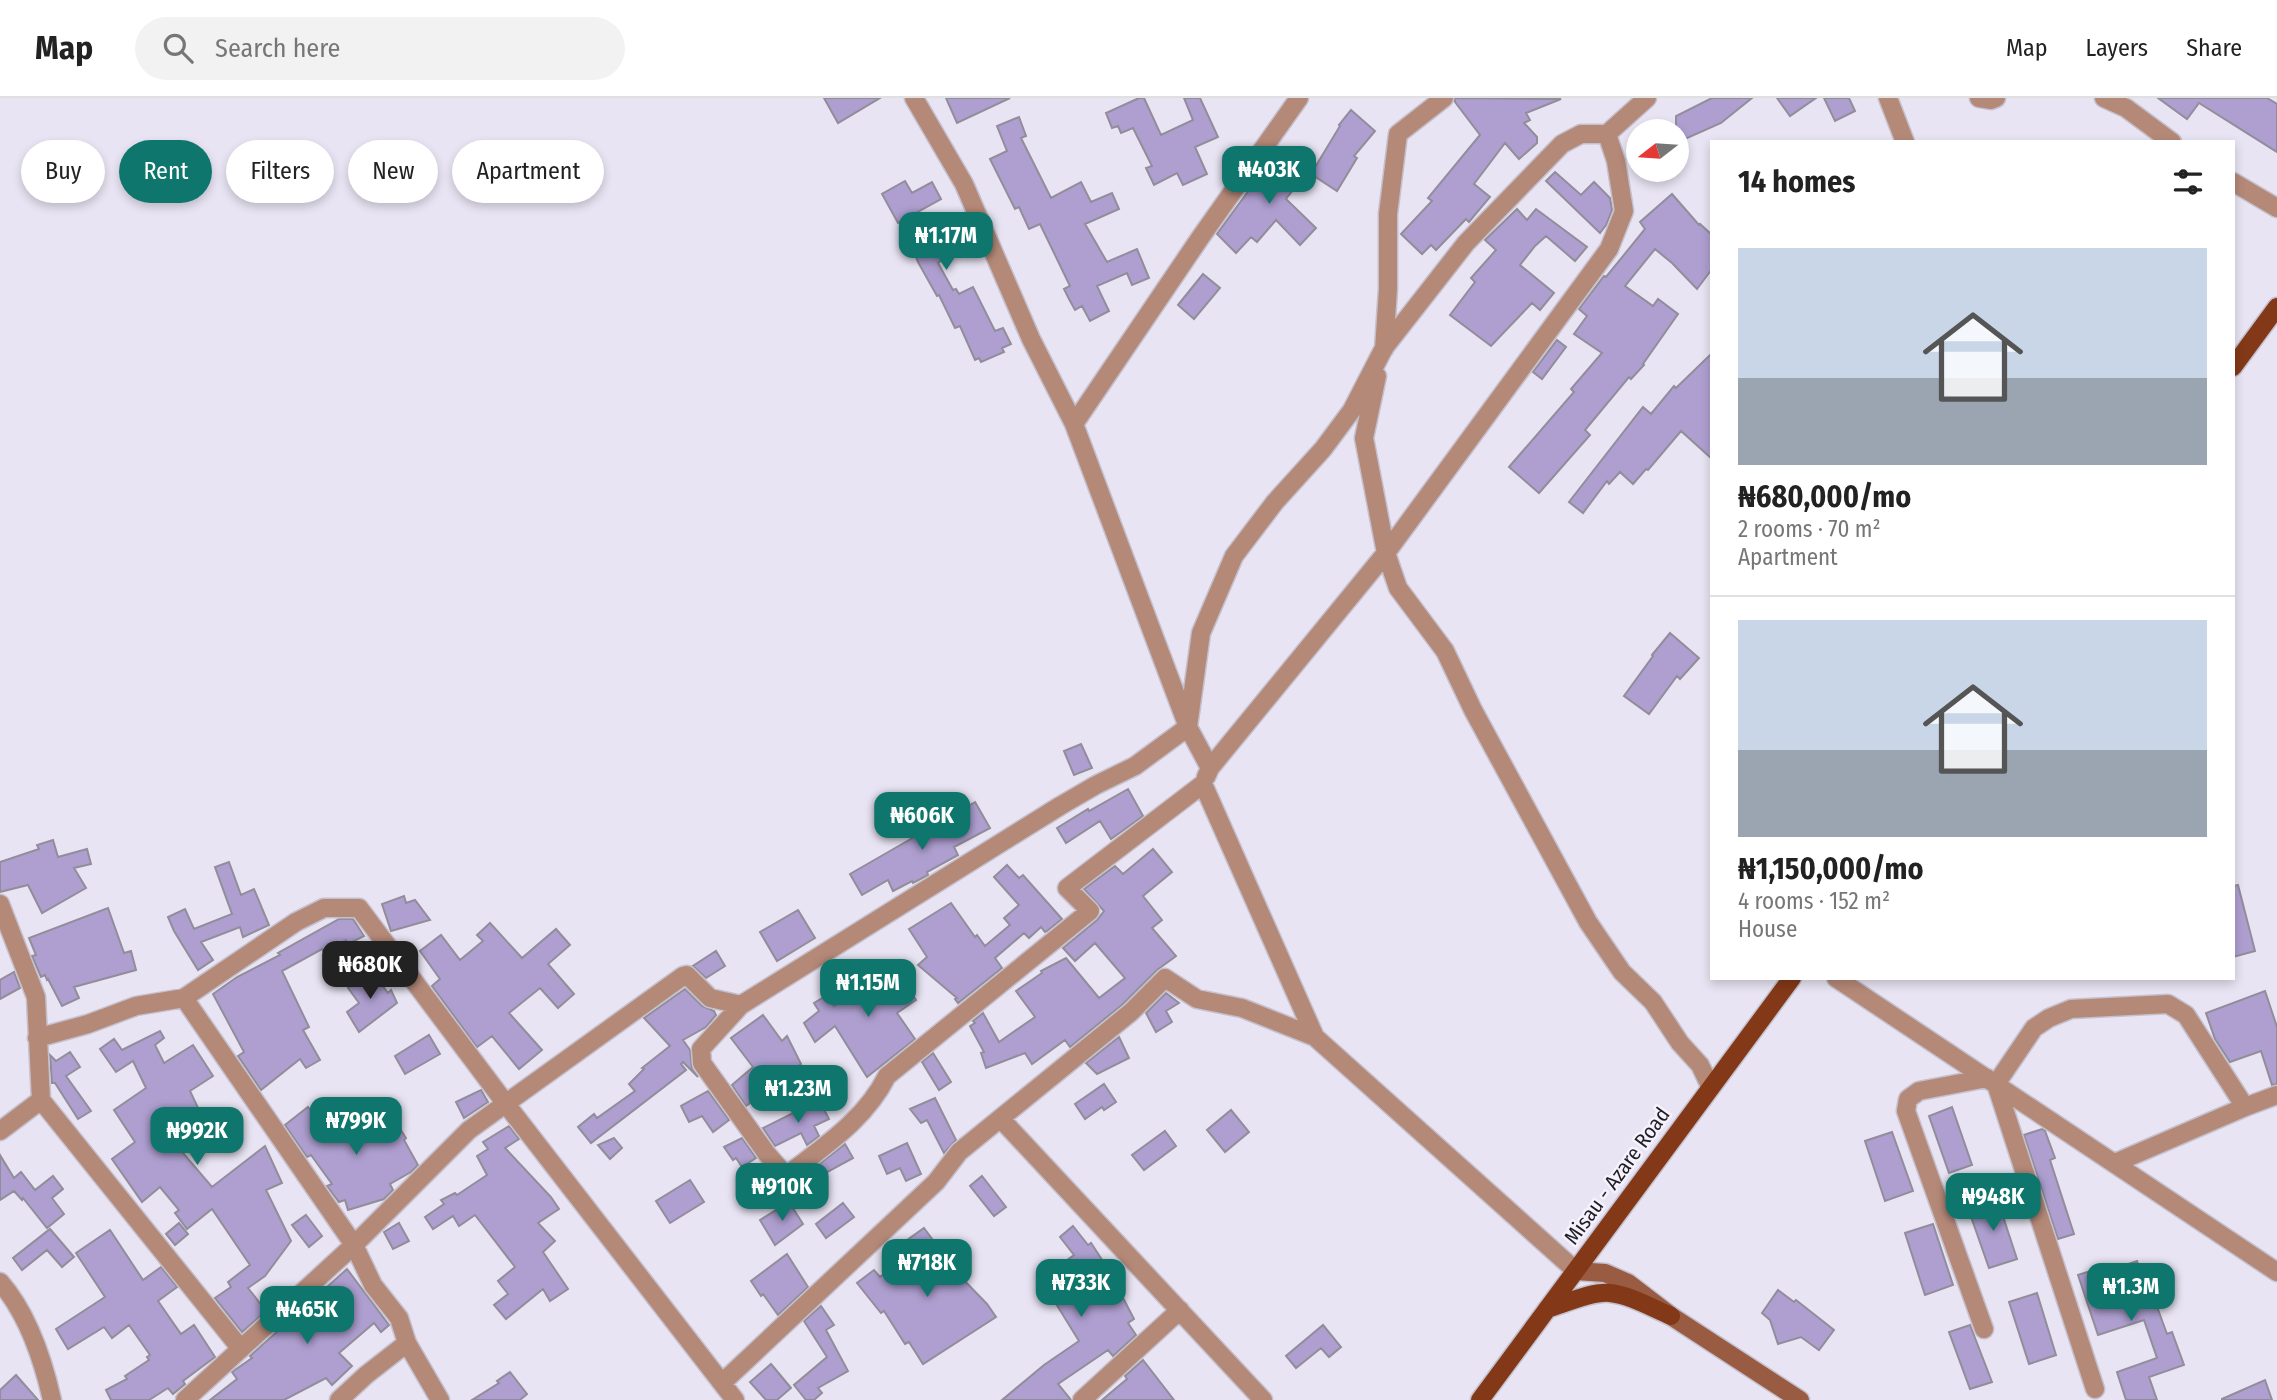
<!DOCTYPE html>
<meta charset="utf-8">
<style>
:root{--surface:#fff;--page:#f2f2f2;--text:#222;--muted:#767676;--line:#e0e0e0;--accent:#0f766e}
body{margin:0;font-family:"Fira Sans Condensed",sans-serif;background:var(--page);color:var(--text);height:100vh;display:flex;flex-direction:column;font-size:26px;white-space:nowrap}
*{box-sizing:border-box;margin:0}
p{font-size:23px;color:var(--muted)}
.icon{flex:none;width:38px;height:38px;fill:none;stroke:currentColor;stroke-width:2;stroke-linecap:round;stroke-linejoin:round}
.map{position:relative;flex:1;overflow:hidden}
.sheet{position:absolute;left:1710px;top:42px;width:525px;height:840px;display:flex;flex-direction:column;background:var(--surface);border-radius:0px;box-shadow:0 4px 10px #0003}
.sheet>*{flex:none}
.banner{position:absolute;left:21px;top:42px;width:665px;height:63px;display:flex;gap:14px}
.needle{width:46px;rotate:253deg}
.buttons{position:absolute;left:1626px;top:21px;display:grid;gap:14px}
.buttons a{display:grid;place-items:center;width:63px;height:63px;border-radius:50%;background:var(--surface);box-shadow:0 4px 10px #0003;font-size:35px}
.price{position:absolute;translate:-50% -60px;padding:0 16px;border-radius:14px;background:var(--accent);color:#fff;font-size:23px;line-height:46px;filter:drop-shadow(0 2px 4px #0008)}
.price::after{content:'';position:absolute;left:50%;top:42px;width:21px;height:16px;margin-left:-10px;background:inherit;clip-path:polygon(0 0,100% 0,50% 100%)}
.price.on{background:#222;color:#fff}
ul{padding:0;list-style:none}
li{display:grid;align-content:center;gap:14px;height:371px;padding:0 28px}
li+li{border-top:2px solid var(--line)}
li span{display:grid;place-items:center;height:217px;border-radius:0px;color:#555}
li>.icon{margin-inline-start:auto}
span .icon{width:126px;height:126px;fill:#fffc;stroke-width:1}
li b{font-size:30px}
h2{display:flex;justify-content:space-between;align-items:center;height:84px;padding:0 28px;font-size:30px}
.tag{padding:0 24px;border-radius:32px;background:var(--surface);box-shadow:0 4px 10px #0003;font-size:24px;line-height:63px}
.tag.on{background:var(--accent);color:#fff}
header{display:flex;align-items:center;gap:42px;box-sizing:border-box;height:98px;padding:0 35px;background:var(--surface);border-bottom:2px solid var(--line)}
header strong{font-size:33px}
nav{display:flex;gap:38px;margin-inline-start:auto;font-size:24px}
.search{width:490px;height:63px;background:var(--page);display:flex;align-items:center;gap:18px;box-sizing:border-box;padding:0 24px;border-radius:38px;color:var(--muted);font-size:26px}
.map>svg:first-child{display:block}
</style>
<header>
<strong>Map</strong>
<div class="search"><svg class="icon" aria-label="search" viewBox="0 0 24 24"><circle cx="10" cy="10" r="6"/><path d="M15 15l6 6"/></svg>Search here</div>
<nav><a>Map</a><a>Layers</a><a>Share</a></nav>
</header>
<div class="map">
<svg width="2277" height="1302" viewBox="0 0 2277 1302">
<rect width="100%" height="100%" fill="#e8e4f3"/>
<path fill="#ae9fd0" stroke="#918d9a" stroke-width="2" d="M824,0H880L838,25Z
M946,0H1010L957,25Z
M1139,0H1144L1161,37L1193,22L1184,0H1200L1218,39L1195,49L1207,76L1183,87L1177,75L1154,87L1146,70L1152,68L1133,30L1121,35L1118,28L1112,30L1106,15Z
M1455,0L1561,1L1526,15L1530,22L1524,25L1537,39V45L1519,61L1505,45L1474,86L1490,99L1469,124L1466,121L1436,152L1431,147L1422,156L1401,136L1432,103L1428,100L1480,37L1455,4Z
M1712,0H1752L1721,25L1676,45V18Z
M1777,0H1816L1790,18Z
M1824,0H1849L1855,13L1835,23Z
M2158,0H2267L2277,6V54L2199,5L2187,21Z
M1351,12L1375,33L1354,58L1357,60L1337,93L1311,76L1340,28L1339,27Z
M1019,19L1026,38L1021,40L1051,100L1081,84L1091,104L1112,95L1119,111L1085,126L1107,164L1137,151L1149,180L1132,187L1127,175L1097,188L1109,213L1090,223L1082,208L1075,212L1069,201L1064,191L1070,188L1040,126L1029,131L1019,109L1015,111L990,61L1007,53L997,28Z
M1279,51L1308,73L1286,101L1316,130L1300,147L1276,122L1257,144L1251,139L1236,155L1217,136Z
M1555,74L1581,97L1594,84L1610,100L1612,112L1606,127L1600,135L1546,83Z
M905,83L912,95L932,84L941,101L916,115L929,151L959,131L968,144L938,165L953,192L956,191L959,196L973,189L995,233L1003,230L1011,246L1002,250L1004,254L981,264L979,260L975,262L960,228L955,230L939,197L937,198L918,164L902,123L898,125L882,96Z
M1672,96L1699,127L1700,126L1712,137V171L1697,191L1672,165L1655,151L1625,188L1653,208L1658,201L1678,216L1643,266L1644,267L1631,281L1629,279L1585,332L1590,337L1539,395L1509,369L1574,294L1571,291L1602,255L1574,236L1587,218L1579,211L1604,178L1606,179L1645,131L1640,124Z
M1517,111L1527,122L1536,111L1587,149L1575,163L1546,138L1535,148L1520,167L1554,195L1540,212L1532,205L1491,248L1450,217L1475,184L1471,180L1496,152L1485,142Z
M1203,176L1220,190L1194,221L1178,207Z
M1557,242L1566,249L1542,281L1533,274Z
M1712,255V361L1681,333L1648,372L1646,371L1633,386L1620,374L1609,386L1607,383L1583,415L1569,404L1643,309L1651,316L1674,288L1676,290Z
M1670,535L1699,560L1680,581L1677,578L1649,616L1624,598L1653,558L1652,557Z
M1081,646L1092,670L1074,677L1064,653Z
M1128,691L1143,718L1111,741L1100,723L1066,745L1057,730L1088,711L1089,713Z
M975,704L990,730L954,749L958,757L927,774L928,777L913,785L912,783L893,793L888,782L862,797L850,776Z
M53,742L58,759L87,751L91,766L74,770L86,790L42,815L28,787L0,794V764L39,751L37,747Z
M1153,751L1172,774L1143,798L1162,822L1152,830L1176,858L1157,872L1123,906L1070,949L1065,942L1032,966L1025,955L986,970L981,955L984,954L970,928L975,925L973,923L983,915L999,944L1035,919L1016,893L1042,875L1041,873L1066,860L1099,900L1125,880L1095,845L1075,863L1063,850L1097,822L1104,813L1084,791L1115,768L1123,776Z
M229,764L241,797L254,791L269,827L243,839L240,829L201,844L213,862L198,872L174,833L168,819L185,811L194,831L232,816L215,769Z
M1007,767L1019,780L1023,777L1062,821L1047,833L1045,834L1041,829L1029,840L1024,835L995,860L1002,870L958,905L955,901L957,900L918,867L927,859L909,831L951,805L975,839L977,837L985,848L1010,827L1004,820L1019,807L994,779Z
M2238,787L2255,853L2233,859V788Z
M404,798L406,805L415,802L430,822L391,833L382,806Z
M108,810L124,855L131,853L136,872L74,889L79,900L62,908L48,881L47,882L45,877L41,879L32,858L36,857L29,840Z
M798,812L815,840L777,863L760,834Z
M339,821H353L364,838L348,846L346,842L324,854L322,851L282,873L309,929L303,932L320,962L306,970L300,961L261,992L238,958L244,954L213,896L237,879L280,857L278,855Z
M490,825L522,860L556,831L570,847L548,866L574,896L558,910L540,890L509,915L542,952L519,971L492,938L477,949L432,888L440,881L420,853L441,837L460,862L483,843L477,837Z
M716,853L725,868L706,880L693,868Z
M886,864L900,882L902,881L916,902L897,915L915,941L867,979L835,928L815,944L804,925L819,913L814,905L827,897L834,908L861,891L856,885Z
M371,872L388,895L391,892L397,905L359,934L347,914L359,905L348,890Z
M14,874L20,890L0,901V882Z
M685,891L702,908L714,913L716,917L706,929L683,942L690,952L692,971L698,979L683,964L681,966L686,972L591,1045L578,1029L594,1016L597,1020L635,993L629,986L644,971L642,970L670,948L644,920Z
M2265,893L2277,929V986L2272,987L2261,953L2230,964L2215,941L2206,915Z
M1166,895L1179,905L1166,913L1172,924L1156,934L1146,915Z
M763,917L782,943L787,938L801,966L746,1008L732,987L753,969L731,940Z
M160,933L164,940L155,947L164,965L193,947L213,978L190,993L209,1033L177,1048L212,1089L265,1048L282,1085L266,1092L291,1143L265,1178L248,1190L266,1213L242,1234L215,1200L231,1189L228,1184L250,1167L212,1111L187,1131L175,1115L179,1112L160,1089L142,1104L112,1061L135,1044L114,1012L146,990L133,963L116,974L100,951L114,941L122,952Z
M429,937L440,956L405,976L395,958Z
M1119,939L1129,960L1097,976L1086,965Z
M70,954L80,969L66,978L91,1013L78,1021L55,985H52L50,957L56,963Z
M933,955L951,984L939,992L922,964Z
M1104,986L1116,1004L1104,1012L1102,1009L1085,1021L1075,1006Z
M481,992L488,1004L464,1020L456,1004Z
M708,993L729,1022L713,1034L702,1018L689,1024L681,1008Z
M935,1000L956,1042L944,1055L927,1022L921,1025L910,1011Z
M819,1002L829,1021L814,1028L819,1038L807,1047L801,1035L775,1048L763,1030Z
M308,1009L335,1043L349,1032L354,1038L389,1014L406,1040L404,1042L418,1067L411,1074L390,1086L393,1092L384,1101L348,1112L345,1102L339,1104L327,1088L332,1086L311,1057L307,1059L285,1027Z
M1952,1009L1972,1067L1949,1075L1929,1018Z
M1231,1012L1249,1034L1225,1054L1207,1032Z
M509,1028L519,1041L505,1050L551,1099L559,1111L538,1125L555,1143L543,1154L568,1191L550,1203L543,1191L506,1221L494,1207L508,1196L498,1183L515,1169L475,1117L459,1128L453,1118L433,1131L425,1119L444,1106L441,1102L455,1095L457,1097L487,1077L477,1058L488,1051L483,1044Z
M2042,1031L2045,1033L2055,1060L2050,1062L2074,1136L2058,1141L2024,1037Z
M1165,1033L1176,1048L1144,1072L1132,1057Z
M1892,1034L1913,1093L1885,1103L1865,1043Z
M614,1040L622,1050L610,1061L598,1047Z
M742,1040L756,1060L742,1069L736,1060L733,1062L724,1049Z
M907,1045L921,1076L906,1083L900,1070L887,1076L879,1058Z
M845,1046L853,1060L822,1077L817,1068Z
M0,1057L14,1080L21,1074L35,1092L53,1078L63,1091L52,1100L64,1116L47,1130L23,1100L22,1102L14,1093L0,1102Z
M982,1078L1006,1109L994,1118L970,1088Z
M690,1082L704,1104L670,1125L656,1103Z
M1997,1100L2017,1161L1989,1170L1968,1110Z
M789,1104L803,1126L775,1147L760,1122Z
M843,1105L854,1119L826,1140L816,1126Z
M306,1117L322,1138L309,1149L292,1127Z
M179,1125L188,1136L175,1147L166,1136Z
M399,1125L409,1143L393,1151L384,1134Z
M1933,1126L1953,1187L1925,1197L1905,1135Z
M1073,1128L1088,1147L1091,1145L1108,1171L1134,1221L1128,1225L1136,1237L1113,1258L1108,1252L1058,1286L1071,1302H1002L1044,1267L1079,1243L1055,1204L1058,1203L1042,1180L1074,1157L1060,1139Z
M924,1130L958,1176L987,1206L996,1219L923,1266L909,1244L905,1246L884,1213L881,1215L857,1185L874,1172L880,1179L910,1154L903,1145Z
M50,1131L74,1159L62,1169L47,1152L22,1172L13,1160Z
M110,1132L143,1182L161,1169L177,1189L158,1203L181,1236L194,1227L215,1259L183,1283L185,1286L173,1296L168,1290L149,1302H111L106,1292L127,1281L125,1278L149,1262L147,1259L150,1257L129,1227L112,1240L104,1229L68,1251L56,1231L105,1199L76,1155Z
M787,1156L808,1189L778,1217L763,1196L761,1198L751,1183Z
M2137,1163L2145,1185L2148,1184L2167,1236L2172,1234L2184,1267L2149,1279L2157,1302H2126L2117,1274L2157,1260L2144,1222L2098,1237L2078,1177L2103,1169L2105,1174Z
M347,1171L389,1227L381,1234L374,1225L339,1255L352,1268L332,1287L326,1280L284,1302H210L237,1281L232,1274L252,1260L250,1258Z
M1778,1192L1794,1204L1796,1202L1834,1232L1819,1252L1801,1239L1778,1246L1770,1222L1762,1215Z
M2037,1195L2056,1257L2029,1266L2009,1204Z
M821,1208L834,1227L826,1232L848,1273L818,1290L822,1295L814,1302H806L794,1287L827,1259L804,1223Z
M1323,1227L1341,1249L1329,1259L1321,1250L1296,1270L1286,1258Z
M1970,1227L1992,1284L1970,1291L1949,1234Z
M1143,1262L1174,1302H1102L1127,1281L1125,1278Z
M771,1266L791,1290L777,1302H766L750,1284Z
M510,1274L527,1296L520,1302H472L499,1285L497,1283Z
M16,1277L38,1302H0V1292Z
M2265,1282L2272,1302H2222V1301Z"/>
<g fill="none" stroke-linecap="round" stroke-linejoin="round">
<g stroke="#c4c0ce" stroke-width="21">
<path id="street" d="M914,0L964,86L1031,241L1074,326L1188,629L1210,670L1206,679
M1888,0L1905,44
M1979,0L1991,2L1996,0
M2104,0L2126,10L2172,44
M2233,84L2277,110
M1384,251L1388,191V116L1398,36L1444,0
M1377,278L1364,340L1386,455L1398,490L1445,553L1473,612L1588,824L1622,874L1653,904L1680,945L1700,967L1710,988
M1074,326L1200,140L1299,0
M1210,670L1386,455L1609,151L1624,113L1616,63L1607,36
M0,806L36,899L41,1002L241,1251
M1836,880L2277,1174
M184,900L354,1147L373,1187L399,1220L407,1245L440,1302
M37,940L88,926L136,908L184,900L296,824L324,810H359L506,1006L735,1302
M2245,1009L2277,997
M1001,1021L1263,1302
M0,1033L41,1002
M1576,1173L1315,939L1203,686L1067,790L1090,813L887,978C865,1022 824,1048 786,1078L767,1056L702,965L701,951L741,907L1060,708L1096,687L1135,668L1188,629L1201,535L1234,458L1275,404L1323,351L1352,312L1384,250L1466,145L1562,46L1581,36H1607L1647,0
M0,1184C28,1216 43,1262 52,1302
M1984,1231L1906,1013L1908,1001L1919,993L1987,980
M722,1285L936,1084L959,1054L1131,914L1165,880L1197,901L1242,910L1315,939
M2095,1291L1996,986L2034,930L2049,920L2071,911L2168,906L2186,917L2245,1009L2115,1065
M185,1302L354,1147L469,1032L683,878L687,877L710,900L741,907
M339,1302L366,1277L407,1245
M1082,1302L1180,1212"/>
</g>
<g stroke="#c4c0ce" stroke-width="21">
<path id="secondary" d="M1576,1173L1605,1175L1628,1185L1671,1218L1800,1302"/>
</g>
<g stroke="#c4c0ce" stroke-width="21">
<path id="primary" d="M2233,269L2277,209
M1547,1211C1564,1206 1592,1193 1610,1195C1630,1197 1652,1210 1671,1218
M1480,1302L1792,880"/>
</g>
<use href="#street" stroke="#b58978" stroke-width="18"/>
<use href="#secondary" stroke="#995b42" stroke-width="18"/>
<use href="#primary" stroke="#833917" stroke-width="18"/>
</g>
<g text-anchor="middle" stroke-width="5" stroke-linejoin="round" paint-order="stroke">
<g font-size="21" fill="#1f1e23" stroke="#f5f2fe">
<text transform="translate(1617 1078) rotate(-54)" y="7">Misau - Azare Road</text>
</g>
</g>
</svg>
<div class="buttons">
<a><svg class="needle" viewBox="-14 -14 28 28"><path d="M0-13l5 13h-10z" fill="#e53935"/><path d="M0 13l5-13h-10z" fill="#767676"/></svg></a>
</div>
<b class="price" style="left:1269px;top:108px">₦403K</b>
<b class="price" style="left:946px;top:174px">₦1.17M</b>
<b class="price" style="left:922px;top:754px">₦606K</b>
<b class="price on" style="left:370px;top:903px">₦680K</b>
<b class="price" style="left:868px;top:921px">₦1.15M</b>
<b class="price" style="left:798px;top:1027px">₦1.23M</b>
<b class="price" style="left:356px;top:1059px">₦799K</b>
<b class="price" style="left:197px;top:1069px">₦992K</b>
<b class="price" style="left:782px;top:1125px">₦910K</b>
<b class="price" style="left:1993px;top:1135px">₦948K</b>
<b class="price" style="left:927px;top:1201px">₦718K</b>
<b class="price" style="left:1081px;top:1221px">₦733K</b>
<b class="price" style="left:2131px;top:1225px">₦1.3M</b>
<b class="price" style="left:307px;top:1248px">₦465K</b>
<div class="banner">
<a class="tag">Buy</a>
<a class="tag on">Rent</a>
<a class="tag">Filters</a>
<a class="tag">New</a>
<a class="tag">Apartment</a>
</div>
<section class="sheet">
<h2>14 homes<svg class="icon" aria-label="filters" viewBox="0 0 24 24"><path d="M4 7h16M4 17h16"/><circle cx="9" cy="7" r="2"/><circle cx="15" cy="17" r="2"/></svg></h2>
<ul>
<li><span style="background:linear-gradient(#c9d6e8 60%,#9aa5b1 0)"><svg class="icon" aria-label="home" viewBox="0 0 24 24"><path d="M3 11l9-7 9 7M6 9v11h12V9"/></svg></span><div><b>₦680,000/mo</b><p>2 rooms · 70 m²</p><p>Apartment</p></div></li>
<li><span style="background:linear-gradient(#c9d6e8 60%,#9aa5b1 0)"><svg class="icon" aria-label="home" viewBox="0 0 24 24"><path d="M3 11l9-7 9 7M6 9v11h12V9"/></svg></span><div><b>₦1,150,000/mo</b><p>4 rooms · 152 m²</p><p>House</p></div></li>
</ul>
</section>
</div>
